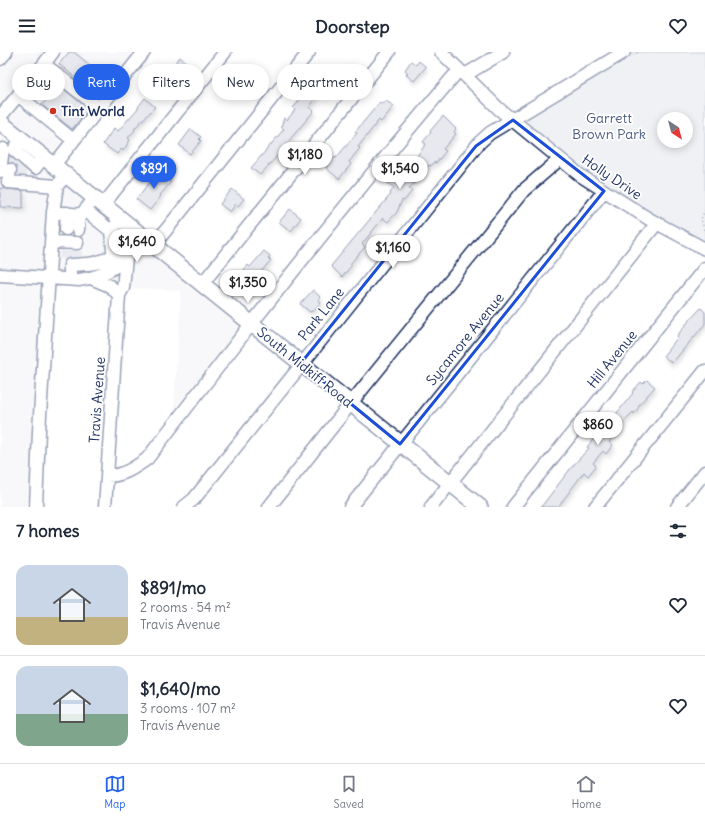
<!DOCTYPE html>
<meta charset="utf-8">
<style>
:root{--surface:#fff;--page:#f6f6f7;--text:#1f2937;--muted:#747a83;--line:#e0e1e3;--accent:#2563eb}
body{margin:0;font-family:Delius,sans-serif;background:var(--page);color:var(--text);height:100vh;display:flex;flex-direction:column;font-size:15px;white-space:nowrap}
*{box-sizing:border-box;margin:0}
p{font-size:13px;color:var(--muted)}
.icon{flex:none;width:22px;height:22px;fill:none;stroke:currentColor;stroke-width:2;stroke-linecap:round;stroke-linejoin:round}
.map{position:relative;height:455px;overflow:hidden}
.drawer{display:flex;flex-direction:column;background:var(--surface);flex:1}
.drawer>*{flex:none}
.hud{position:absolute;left:12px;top:12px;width:400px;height:36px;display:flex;gap:8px}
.needle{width:26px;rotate:144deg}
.tools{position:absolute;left:657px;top:60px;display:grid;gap:8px}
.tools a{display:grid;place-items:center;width:36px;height:36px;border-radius:50%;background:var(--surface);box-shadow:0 2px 10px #0003;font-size:20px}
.price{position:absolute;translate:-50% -34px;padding:0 9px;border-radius:14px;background:#fff;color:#222;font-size:13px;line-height:26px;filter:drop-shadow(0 1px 2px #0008)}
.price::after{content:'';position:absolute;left:50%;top:24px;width:12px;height:9px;margin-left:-6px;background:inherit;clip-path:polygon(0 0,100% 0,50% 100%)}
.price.selected{background:var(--accent);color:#fff}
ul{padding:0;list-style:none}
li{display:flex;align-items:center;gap:12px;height:100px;padding:0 16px}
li+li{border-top:1px solid var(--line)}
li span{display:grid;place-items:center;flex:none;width:112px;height:80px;border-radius:12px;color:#555}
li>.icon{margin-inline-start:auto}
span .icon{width:48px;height:48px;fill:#fffc;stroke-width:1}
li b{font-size:17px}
h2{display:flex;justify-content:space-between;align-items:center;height:48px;padding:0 16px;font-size:17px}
.tag{padding:0 14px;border-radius:18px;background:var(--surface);box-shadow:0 2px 10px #0003;font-size:14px;line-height:36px}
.tag.selected{background:var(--accent);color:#fff}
header{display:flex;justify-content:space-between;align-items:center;height:52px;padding:0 16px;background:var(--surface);font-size:18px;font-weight:700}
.tab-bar{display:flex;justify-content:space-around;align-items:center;height:56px;border-top:1px solid var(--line);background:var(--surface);font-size:11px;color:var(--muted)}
.tab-bar a{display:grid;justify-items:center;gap:2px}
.tab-bar .selected{color:var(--accent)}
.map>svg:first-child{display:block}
</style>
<header><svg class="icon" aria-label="menu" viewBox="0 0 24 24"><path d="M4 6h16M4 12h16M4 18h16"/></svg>Doorstep<svg class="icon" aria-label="heart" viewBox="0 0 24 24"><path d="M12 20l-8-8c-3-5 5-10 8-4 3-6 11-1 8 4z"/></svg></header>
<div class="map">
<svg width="705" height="455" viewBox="0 0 705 455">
<defs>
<filter id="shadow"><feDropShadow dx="2" dy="3.5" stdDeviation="2" flood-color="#0004"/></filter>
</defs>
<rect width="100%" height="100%" fill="#fff"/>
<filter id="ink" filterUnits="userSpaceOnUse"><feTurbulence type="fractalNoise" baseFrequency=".025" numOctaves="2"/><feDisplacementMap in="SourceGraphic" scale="8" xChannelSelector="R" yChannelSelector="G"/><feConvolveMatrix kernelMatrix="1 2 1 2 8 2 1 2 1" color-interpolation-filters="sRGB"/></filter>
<g filter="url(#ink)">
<path fill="#eff0f4" d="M0,0H144L55,112L253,272L173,371L181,239L120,235V229L50,224L36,455H0Z"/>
<path fill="#dee1e7" stroke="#7c88a2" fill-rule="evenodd" d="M624,0H705V197L647,166L513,68ZM664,67H686V89H664Z"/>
<path fill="#caceda" stroke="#1b2f5e" filter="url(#shadow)" d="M69,0H74L107,27L95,42L59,12Z
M180,5L189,13L177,27L168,19Z
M411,9L416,13L419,9L426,15L414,29L406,23L408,21L405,18Z
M323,20L336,30L325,44L321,41L309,55L314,59L286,92L287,93L260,123L251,116L284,77L281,75L284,66L287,68L295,58L293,56Z
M58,33L89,57L72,77L42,53Z
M145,46L155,55L134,77L135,78L128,86L130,88L123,99L121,97L117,102L103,92L114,76L118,79L139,55H138Z
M386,49L394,54L381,70L379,68L358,95L360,96L349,110L351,112L339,127L326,116L335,105L336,106L357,81L355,80L380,50L383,52Z
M443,64L456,77L454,80L456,82L443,97L446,99L436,111L434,110L431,114L429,113L409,137L412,139L404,149L402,148L397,160L388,170L383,166L362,192L365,195L350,212L352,213L342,225L331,214L391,142L390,141L394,136L387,130L396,120H397L404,112L407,114L416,105L426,92L423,90L431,80L430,79Z
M191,77L201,85L199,87L201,89L190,102L179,93Z
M158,120L162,124L165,120L172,126L169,129L171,130L160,143L161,144L150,158L136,147Z
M0,136L23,139V156L0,155Z
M232,137L244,147L238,154L236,152L230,160L220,152Z
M290,157L301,166L291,179L279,170Z
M264,199L270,204L268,207L271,208L259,222L262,225L250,240L236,228L248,213L250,215Z
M313,238L320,245L318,248L321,250L314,258L310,260L300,252Z
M701,256L705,260V272L672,311L663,304L678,285L677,284L687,271Z
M647,328L655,335L638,354L639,355L634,362L633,360L627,366L609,390L613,393L606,402L603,399L593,411L596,414L588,424L584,420L558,455H541L571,416L589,396L587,395L595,385L597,386L633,341L632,340L641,330L643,332Z"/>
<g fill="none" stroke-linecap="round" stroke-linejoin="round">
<path stroke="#d1d5df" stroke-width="12" stroke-dasharray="12 6" stroke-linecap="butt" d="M10,118L12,104
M20,125L22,111
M72,186V178
M65,207L66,199
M76,207V199"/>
<g stroke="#1b2f5e" stroke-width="15">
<path id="minor" d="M441,0L499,57L581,124L649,167L705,197
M0,7L6,0
M44,12L53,0
M465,23L503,0
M18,43L73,88
M0,65L44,12L99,56
M21,87L14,98L35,116L44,105
M54,113L144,0
M10,118L8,130L57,134
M0,119L3,97
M103,153L225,0
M85,158L111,179
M53,160L81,163L95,146
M66,177L67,161
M78,178L79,162
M52,190L77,191
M154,193L309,0
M116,210L114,208L111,179L121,167
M0,223L79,228C111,224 124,209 143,185
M91,226L110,234L119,243
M70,227V213C89,212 97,213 114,203
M202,232L389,0
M107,424C123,424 134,416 147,407C182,362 217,316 252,271C320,185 388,100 459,18
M36,455L39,379L53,160L57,134L66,123
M105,455L119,243L123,236L126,206
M184,455L194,447L479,91L490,81L624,0
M269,455L351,351L498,170L524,138L560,107
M350,455L604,139
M431,455L657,171
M513,455L705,216
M595,455L705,319
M677,455L705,420"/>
</g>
<g stroke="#1b2f5e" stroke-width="18">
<path id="major" d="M0,70L480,455"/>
</g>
<path stroke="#1b2f5e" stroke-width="1.5" stroke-dasharray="1 3" stroke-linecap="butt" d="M633,3L639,0
M705,158L701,167L705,181"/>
<use href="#minor" stroke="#fff" stroke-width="12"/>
<use href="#major" stroke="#fff" stroke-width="15"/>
</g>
</g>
<path d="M0 0H705V455H0ZM513,68L604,139L400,392L301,311L476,94Z" fill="#fff" fill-opacity=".55" fill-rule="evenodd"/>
<path fill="none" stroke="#1d4ed8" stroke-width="3" stroke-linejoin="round" d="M513,68L604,139L400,392L301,311L476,94Z"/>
<circle fill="#c8321e" stroke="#fff" stroke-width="1.5" cx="53" cy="59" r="4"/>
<g text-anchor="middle" stroke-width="3.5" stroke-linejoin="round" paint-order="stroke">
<g font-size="14" font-weight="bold" fill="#1b2f5e" stroke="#fff" text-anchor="start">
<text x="61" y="64">Tint World</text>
</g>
<g font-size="14" fill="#4c5c80" stroke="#fff">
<text x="609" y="71">Garrett<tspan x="609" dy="16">Brown Park</tspan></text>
</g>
<g font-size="14" fill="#1b2f5e" stroke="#fff">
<text transform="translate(612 125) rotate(34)" y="5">Holly Drive</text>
<text transform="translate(321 262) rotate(-51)" y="5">Park Lane</text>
<text transform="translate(465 287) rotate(-51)" y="5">Sycamore Avenue</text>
<text transform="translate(612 307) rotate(-51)" y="5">Hill Avenue</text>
<text transform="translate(305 315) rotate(39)" y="5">South Midkiff Road</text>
<text transform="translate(97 348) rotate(-86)" y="5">Travis Avenue</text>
</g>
</g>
</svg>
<div class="tools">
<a><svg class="needle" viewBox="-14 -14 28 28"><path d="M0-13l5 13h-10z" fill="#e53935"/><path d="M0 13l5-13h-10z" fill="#747a83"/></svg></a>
</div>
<b class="price" style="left:305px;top:124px">$1,180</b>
<b class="price selected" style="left:154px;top:138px">$891</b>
<b class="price" style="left:400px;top:138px">$1,540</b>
<b class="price" style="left:137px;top:211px">$1,640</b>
<b class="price" style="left:393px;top:217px">$1,160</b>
<b class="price" style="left:248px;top:252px">$1,350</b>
<b class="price" style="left:598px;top:394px">$860</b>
<div class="hud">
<a class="tag">Buy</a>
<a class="tag selected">Rent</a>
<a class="tag">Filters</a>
<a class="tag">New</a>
<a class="tag">Apartment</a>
</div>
</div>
<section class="drawer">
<h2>7 homes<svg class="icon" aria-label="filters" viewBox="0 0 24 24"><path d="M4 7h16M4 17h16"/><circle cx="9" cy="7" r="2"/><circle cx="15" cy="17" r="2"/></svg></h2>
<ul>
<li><span style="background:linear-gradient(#c9d6e8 65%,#c2b280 0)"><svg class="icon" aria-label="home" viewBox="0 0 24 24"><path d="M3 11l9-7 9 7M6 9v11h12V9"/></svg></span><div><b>$891/mo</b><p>2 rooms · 54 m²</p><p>Travis Avenue</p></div><svg class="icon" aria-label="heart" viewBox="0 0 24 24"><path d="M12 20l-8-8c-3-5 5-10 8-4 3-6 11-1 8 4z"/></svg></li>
<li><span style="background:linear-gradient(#c9d6e8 60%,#7fa58c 0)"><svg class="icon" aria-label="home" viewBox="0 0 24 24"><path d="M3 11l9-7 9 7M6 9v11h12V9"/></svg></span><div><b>$1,640/mo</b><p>3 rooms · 107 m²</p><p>Travis Avenue</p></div><svg class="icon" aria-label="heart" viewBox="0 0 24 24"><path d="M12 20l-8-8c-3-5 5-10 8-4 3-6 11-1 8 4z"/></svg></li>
</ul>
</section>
<nav class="tab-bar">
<a class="selected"><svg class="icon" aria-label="map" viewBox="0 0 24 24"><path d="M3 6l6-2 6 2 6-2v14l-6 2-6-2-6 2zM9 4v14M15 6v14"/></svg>Map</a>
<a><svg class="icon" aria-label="saved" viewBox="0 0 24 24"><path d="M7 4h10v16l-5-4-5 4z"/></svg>Saved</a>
<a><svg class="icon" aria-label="home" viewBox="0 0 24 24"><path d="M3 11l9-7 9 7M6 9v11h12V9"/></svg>Home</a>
</nav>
